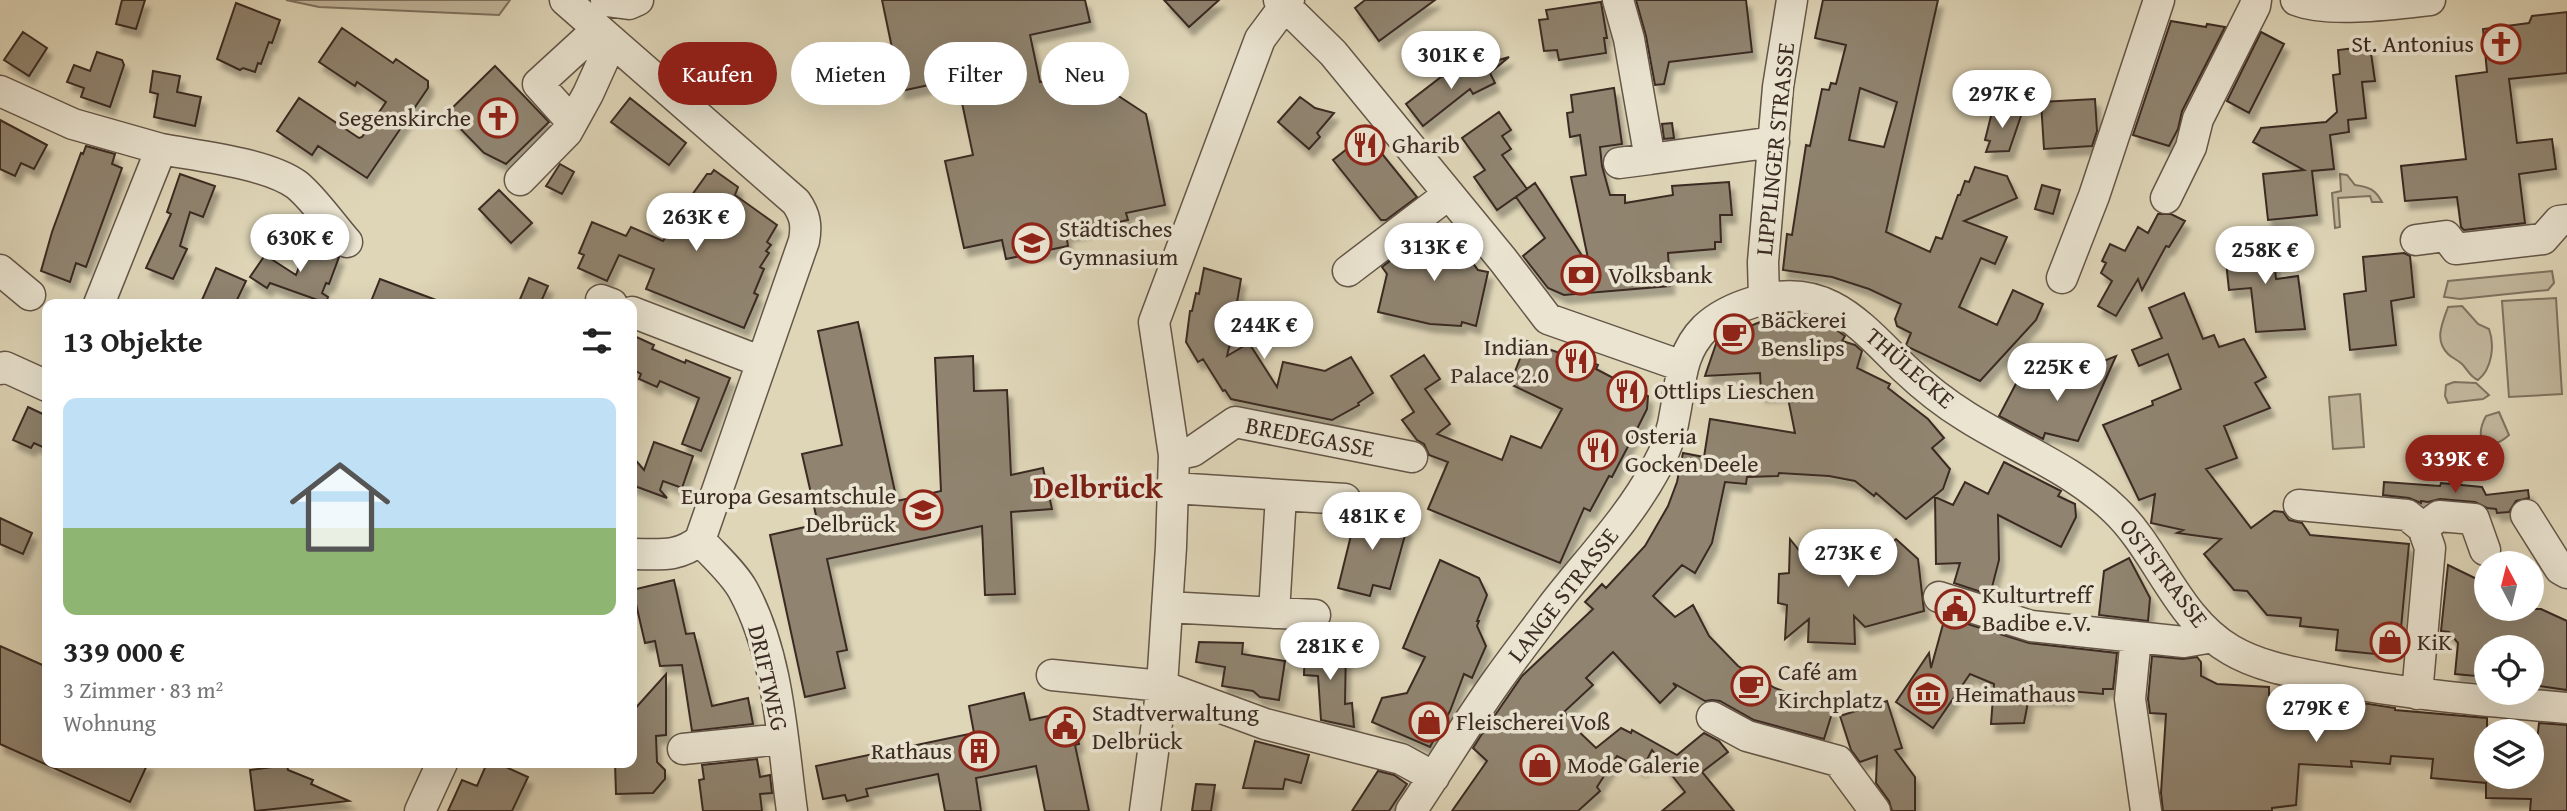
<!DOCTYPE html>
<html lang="de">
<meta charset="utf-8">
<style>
:root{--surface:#fff;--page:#f2f2f2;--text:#222;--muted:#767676;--line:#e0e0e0;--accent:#8f2418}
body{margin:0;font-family:"Gentium Book Plus",serif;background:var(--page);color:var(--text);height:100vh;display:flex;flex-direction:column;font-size:26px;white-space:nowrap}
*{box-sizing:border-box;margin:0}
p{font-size:23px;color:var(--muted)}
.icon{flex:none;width:38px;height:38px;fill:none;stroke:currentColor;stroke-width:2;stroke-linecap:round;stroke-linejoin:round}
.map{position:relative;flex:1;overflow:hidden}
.drawer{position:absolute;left:42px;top:299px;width:595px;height:469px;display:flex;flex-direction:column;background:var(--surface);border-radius:14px;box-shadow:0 7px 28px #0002}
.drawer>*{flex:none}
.guide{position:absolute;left:658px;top:42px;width:665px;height:63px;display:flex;gap:14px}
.needle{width:46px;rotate:353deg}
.buttons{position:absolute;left:2474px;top:551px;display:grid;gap:14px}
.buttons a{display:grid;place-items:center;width:70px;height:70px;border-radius:50%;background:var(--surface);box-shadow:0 7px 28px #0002;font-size:35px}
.price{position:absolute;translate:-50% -60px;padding:0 16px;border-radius:24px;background:#fff;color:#222;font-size:23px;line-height:46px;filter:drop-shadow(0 2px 4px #0008)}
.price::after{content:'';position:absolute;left:50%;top:42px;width:21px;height:16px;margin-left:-10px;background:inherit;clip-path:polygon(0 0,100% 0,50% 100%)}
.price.active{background:var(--accent);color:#fff}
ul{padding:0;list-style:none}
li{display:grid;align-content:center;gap:14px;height:371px;padding:0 21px}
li+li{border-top:2px solid var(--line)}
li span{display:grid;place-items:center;height:217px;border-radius:14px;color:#555}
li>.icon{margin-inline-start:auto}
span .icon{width:126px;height:126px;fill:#fffc;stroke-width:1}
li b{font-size:30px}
h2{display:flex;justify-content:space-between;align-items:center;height:84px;padding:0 21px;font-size:30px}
.chip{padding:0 24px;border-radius:32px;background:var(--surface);box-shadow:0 7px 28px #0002;font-size:24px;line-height:63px}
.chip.active{background:var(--accent);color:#fff}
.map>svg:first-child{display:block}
</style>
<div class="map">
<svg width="2567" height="811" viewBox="0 0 2567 811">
<defs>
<filter id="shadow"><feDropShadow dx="4.5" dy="8" stdDeviation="2" flood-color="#0004"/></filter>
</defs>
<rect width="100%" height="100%" fill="#dfd6b8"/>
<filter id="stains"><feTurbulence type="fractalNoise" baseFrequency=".00286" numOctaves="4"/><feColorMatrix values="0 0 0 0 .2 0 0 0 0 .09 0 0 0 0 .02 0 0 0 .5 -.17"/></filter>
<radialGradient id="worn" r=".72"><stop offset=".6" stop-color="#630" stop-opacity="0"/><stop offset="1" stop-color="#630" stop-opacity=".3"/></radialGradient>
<path fill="#c3b99f" stroke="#7f7261" stroke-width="2" d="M286,0H510L499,15L319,7Z
M2340,174L2347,175L2355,185C2369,187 2375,189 2382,202H2372L2370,196L2338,198L2340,227L2335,228L2332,193L2341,191Z
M2552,271L2554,283L2548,290L2460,299L2444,297L2448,281Z
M2556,298L2562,394L2509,397L2502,301Z
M2462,306L2478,324L2489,329C2495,345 2492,369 2478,380C2470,377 2468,370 2462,364C2458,360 2452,358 2448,354C2434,340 2442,324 2448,307Z
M2454,382L2476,383L2489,395L2483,399L2448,403L2445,396L2446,385Z
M2360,394L2364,447L2333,449L2329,397Z
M2499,412L2509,435C2488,454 2472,442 2486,416Z"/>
<path fill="#908470" stroke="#3b2b23" stroke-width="2" fill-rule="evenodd" filter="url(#shadow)" d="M122,0H145L136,29L116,24Z
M882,0H1085L1090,22L1030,35L1040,82L1093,71L1099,98L1117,95L1146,114L1165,205L1126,213L1128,220L1066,234L1068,246L1006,259L1002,240L964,248L945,161L973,155L957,79L901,91Z
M1164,0H1219L1189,27Z
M1365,0H1435L1379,41L1355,8Z
M1636,0H1746L1752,52L1669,62L1664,84L1655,85L1646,36Z
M1823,0H1938L1886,232L1930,252L1936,237L1942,239L1958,195H1960L1965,181L1969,182L1975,167L2007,176L2017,198L1964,221L2007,237L1995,264L1981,258L1959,307L1997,325L2013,290L2043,304L2036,320L1980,381L1908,347L1906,345L1911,333L1897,326L1895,319L1901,304L1869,289L1832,277L1783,270L1787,234L1792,235L1806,145L1810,146L1822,89L1829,90L1831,83L1836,84L1846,45L1815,38ZM1860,88L1897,102L1884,147L1849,140Z
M1601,2L1607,38H1604L1606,53L1559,60L1557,50L1544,51L1539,20L1548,19L1546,10Z
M236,3L280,20L272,43L269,42L261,64L258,63L255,72L243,68L240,70L217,59Z
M2567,12V73L2509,79L2517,143L2552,139L2556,169L2519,174L2525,223L2464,230L2461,227L2457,197L2405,201L2401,166L2466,159L2456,76L2487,72L2483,29L2529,23L2532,16Z
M2171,21L2206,27L2207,24L2225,27L2182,111L2178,129L2169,146L2133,135Z
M342,28L393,63L396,59L428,81V88L367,178L318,146L312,155L277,131L299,98L359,138L362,137L386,102L357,82L355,86L319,62Z
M23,32L47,48L29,76L4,60Z
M2261,32L2284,44L2249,113L2227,101Z
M2370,46L2375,81L2362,82L2366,118L2348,120L2349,132L2330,135L2334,169L2312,171L2317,215L2268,220L2263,174L2304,170L2253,142L2261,128L2326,122L2337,112L2333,75L2340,74L2338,50Z
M97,52L122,60L124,65L110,107L81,97L84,88L67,82L74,65L90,71Z
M1509,57L1490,73L1495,83L1473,94L1470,89L1423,126L1406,104L1441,77Z
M495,66L549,122L506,164L484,153L446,114Z
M153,71L180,76L177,92L201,97L195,126L154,117L158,94L150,92Z
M1614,88L1622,144L1600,147L1602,166L1610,195H1625V203L1673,195L1672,186L1729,182L1732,215H1720L1721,242H1715V249L1668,253L1670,286L1564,295L1548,288L1523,256L1545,238L1516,197L1535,183L1590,268L1571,177L1586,175L1580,135L1570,137L1567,113L1573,112L1571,95Z
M1300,97L1315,108L1334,113L1317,133L1320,137L1309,149L1278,122Z
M630,98L686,143L669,165L611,122Z
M2095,99L2097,131L2092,146L2044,149L2041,102Z
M2004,107L2022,113L2009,151L1986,152L1990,141L1985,140L1992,112L2002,116Z
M1499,112L1511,130L1502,136L1511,149L1502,155L1527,189L1497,210L1474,177L1485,170L1462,138Z
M0,120L47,145L34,169L21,163L15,176L0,169Z
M1672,123L1674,138L1664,139L1662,124Z
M1366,134L1417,197L1386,220H1381L1333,160Z
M86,146L115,154L112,164L122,168L86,267L76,263L70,282L41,271L52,232L81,153L83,154Z
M560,164L574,172L562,194L546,186Z
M714,170L738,187L735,195L777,225L767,242L771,245L766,251L769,253L760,267L764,269L754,293L758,295L744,328L646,289L654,269L619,255L607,281L578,268L584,255L579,253L592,222L626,236L631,227L663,241L694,197L692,195L707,174H711Z
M180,174L215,186L203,217L190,212L180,246L187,249L173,279L146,268L171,214L167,212Z
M2042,185L2060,190L2053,214L2035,209Z
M499,190L532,223L511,243L479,209Z
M2158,214H2171L2185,221L2169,247L2166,246L2142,290L2138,279L2116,316L2098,306L2112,281L2101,273L2106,263L2102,261L2110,244L2125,251L2138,227L2148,233Z
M1437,225L1444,235L1463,240L1461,247L1478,270L1488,272L1476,326L1462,322L1461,326L1430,324L1378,312L1387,274L1382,267Z
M2272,238L2276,279L2298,276L2305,329L2256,332L2251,288L2229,290L2224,243Z
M307,245L339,257L329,284L326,283L322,293L328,297L326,303L270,283L267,288L250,277L265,255L296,275Z
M2404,253L2410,256L2414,297L2391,301L2396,345L2350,350L2344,294L2366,291L2363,257Z
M216,268L246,281L235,304H212L202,300Z
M1204,268L1241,279L1235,314L1237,315L1227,356L1249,343L1277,387L1283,362L1325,371L1351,357L1373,393L1358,403L1359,405L1332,420L1231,399L1225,390L1223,391L1203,359L1198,362L1186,342L1190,311H1192L1196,293L1199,294Z
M529,278L548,286L540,304H518Z
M380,279L444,303L443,304H370Z
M2184,293L2203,339L2214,335L2219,347L2244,339L2266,377L2255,383L2270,408L2224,426L2237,458L2206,469L2251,528L2274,511L2283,512L2289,520L2302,523L2310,535L2409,544L2399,649L2376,647L2375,654L2336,650L2338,630L2300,626L2301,618L2267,615L2247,591L2234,590L2204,554L2221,539L2177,533L2183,530L2151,523L2155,494L2139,500L2103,425L2153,405L2152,401L2181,389L2168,354L2139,366L2132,350L2162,338L2149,308Z
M1801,318L1835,329L1845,336L1842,341L1855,345L1862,351L1857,368L1890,384L1888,388L1928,419L1944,438L1932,448L1950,469L1943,489L1906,519L1876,493L1874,496L1855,481L1829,476L1779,473L1778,476L1747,477L1746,484L1725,482L1712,543L1695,573L1682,565L1653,596L1675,617L1693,605L1709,636L1738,666L1775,688L1833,710L1824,739L1754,720L1720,701L1712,700L1705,701L1673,683L1676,687L1660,703L1613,652L1586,678L1593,685L1564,712L1575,724L1573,726L1596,748L1621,728L1631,733L1632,730L1677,755L1704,733L1719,741L1728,752L1702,772L1734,811H1662L1685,792L1652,750L1642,769L1617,756L1597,787L1600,791L1578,811H1452L1487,761L1473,748L1480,737L1522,676L1593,609L1585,602L1602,584L1606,588L1645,546L1668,506L1677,482L1683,453L1704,457L1710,419L1795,433L1787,393L1761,394L1760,373L1705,376L1717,341L1720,338L1765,320Z
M858,322L897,501L941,491L935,358L973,356L974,391L1007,390L1011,475L1043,468L1052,509L1011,512L1015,594L985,595L982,526L827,559L847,650L837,652L845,688L805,697L770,535L818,524L802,454L842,445L818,331Z
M632,335L654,345L652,349L685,363L686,360L730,378L701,451L682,444L699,398L660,381L657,387L639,379L641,374L632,369Z
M1527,341L1562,354L1563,350L1598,365L1596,369L1648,396L1647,409L1634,435L1612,477L1609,476L1590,511L1584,508L1560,563L1428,509L1448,462L1429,455L1424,444L1417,440L1402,420L1414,412L1391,376L1424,355L1440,379L1425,389L1450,424L1437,434L1502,460L1511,436L1541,448L1562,409L1510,384Z
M2116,356L2078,441L2045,433L2043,439L1999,416L2021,374L2057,392L2066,376Z
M28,407L47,416V449L34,443L31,448L13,440Z
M654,442L693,456L682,488L663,481L660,490L667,498L632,485V456L644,470Z
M2004,462L2061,491L2058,496L2075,504L2076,517L2061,547L1998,515L1999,560L1990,595L1954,583L1960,563L1936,564L1935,497L1953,505L1965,482L1988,494Z
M2384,482L2440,486L2441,483L2482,487L2486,495L2528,490L2529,498L2516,501L2509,512L2497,513L2496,509L2487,508L2475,502L2440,499L2428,502L2421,501V503L2409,498L2383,495Z
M1361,505L1391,512L1388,523L1407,528L1390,589L1373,585L1370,596L1338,588L1357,511Z
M0,518L32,533L23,554L0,544Z
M1790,539L1813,568L1814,539L1864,544L1863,569L1896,539L1918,559L1924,611L1865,627L1854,616L1855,644L1808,642L1809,619L1785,639L1787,605L1778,603L1779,574L1789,573Z
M2129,558L2150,598L2148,621L2099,615L2104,571Z
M1440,560L1479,578L1487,595L1477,621H1479L1477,626L1486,646L1472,678L1464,674L1450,711L1430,747L1372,722L1382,698L1407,693L1425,657L1403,648Z
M2448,565L2487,584V609H2541L2567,621V690L2532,685V648H2487V677L2455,674L2458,643L2449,632L2441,631Z
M674,580L686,634L694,633L712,706L748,698L753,724L692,731L682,665L660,666L655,641L645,643L636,604L632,601V590Z
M1945,617L2029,643L2117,653L2113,689H2103V694L2069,691L2068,699L2029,697L2024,723L1991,724L1994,684L1970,674L1933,728L1896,702L1929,653L1931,668Z
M1199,642L1243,643L1242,654L1285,661L1279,700L1260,697L1253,691L1222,686L1225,667L1196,662Z
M1305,645L1346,646L1345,704L1352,703L1354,727L1321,720L1318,676L1304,675Z
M0,646L47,667V763H148L130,802L0,744Z
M2152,656L2183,659L2197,657L2201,662V676L2217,684L2269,687V695L2308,697V702L2355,704L2356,702L2395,708V710L2487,718V777H2533L2539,723L2567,725V811H2530L2531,799L2486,798V783L2431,778L2433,759L2391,756L2390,764L2351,761L2352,767L2299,764L2296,805L2272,808V811H2163L2161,793L2166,714L2150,713L2148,699Z
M666,674V735L656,736L657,762L665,770V779L653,793L616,794L615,763H632V712Z
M1024,693L1030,720L1072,711L1079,744L1075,745L1089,811H1045L1036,766L976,778L981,811H945L938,774L866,789L868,796L847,801L845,795L823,799L816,766L974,733L969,706Z
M1887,701L1902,748L1895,750L1915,777V811H1892L1889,801L1876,783L1877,756L1860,762L1851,750L1840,716Z
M1255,741L1309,755L1301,783L1285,779L1283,789L1243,788Z
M757,759L760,777L770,775L772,793L760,794L762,811H703L699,780L704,779L702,765Z
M487,763H497L528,777L512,811H448L462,780L477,786Z
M287,765L288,770L313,780L311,784L349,801L255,811L250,770Z
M1378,771L1394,775L1407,784L1389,811H1352Z
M1196,784L1215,785L1211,811H1192Z"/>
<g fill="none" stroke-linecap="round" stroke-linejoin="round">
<g stroke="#645648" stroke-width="33">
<path id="minor" d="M565,0L796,202C805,215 807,225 804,241L700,540C714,556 733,572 743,590C779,656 782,738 792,811
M1279,0L1333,53L1503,260L1548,319L1682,366
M1618,0L1629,39L1650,159L1619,163
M2296,0C2328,13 2395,4 2430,0
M606,1L629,4L638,0
M0,91L73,124L161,149L99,304
M572,122L538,84L598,29
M161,149C198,156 267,163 297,185C314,199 332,225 347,242
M1650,159L1774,142
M520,180L567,132L588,94L612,41
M2166,198L2191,147L2198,119L2255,6L2256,0
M2416,240L2446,236L2456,249L2543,239L2559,221L2567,220
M0,270L30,295
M1348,271L1449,194
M2062,278L2094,196L2159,0
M1764,299L1763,262L1778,87L1792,0
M601,300L612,304
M632,312L762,362
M0,369L5,367L47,386
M1174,455L1193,451L1235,422L1412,457
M1173,488L1345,499
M2299,505L2407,515L2423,528L2430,548L2417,694
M2526,515L2560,569L2567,573
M2423,528L2439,516L2474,519L2485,550
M632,554C659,554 678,558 700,540
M1939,597L2031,626L2184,642L2213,637
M1167,607L1315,615
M1274,613L1281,495
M2136,637L2130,699L2146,811
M1052,675L1162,686L1265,724L1401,759L1434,777
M1712,717L1747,736L1838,761L1875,811
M683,749L782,739
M420,811L442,763
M1145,811L1162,686L1171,547L1174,455L1154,322L1260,39L1289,0
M1411,811C1441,767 1468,721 1499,678C1516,654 1534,631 1551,608C1587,561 1628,520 1656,468C1667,449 1673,429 1676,408C1681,377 1682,351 1705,328C1719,315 1737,307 1754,302C1825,280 1859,324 1904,368C1923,386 1944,403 1967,417C2016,448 2073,469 2115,510C2158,551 2177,619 2231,650C2258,666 2292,672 2322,678C2403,694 2485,701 2567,708"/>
</g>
<use href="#minor" stroke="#eae4d1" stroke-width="30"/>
</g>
<defs>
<g id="church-ring" transform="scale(2.0125)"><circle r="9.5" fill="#eae4d1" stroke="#8f2418" stroke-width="1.5"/><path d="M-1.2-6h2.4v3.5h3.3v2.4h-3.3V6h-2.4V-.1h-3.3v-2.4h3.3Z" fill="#8f2418"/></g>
<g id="restaurant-ring" transform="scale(2.0125)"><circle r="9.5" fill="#eae4d1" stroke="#8f2418" stroke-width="1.5"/><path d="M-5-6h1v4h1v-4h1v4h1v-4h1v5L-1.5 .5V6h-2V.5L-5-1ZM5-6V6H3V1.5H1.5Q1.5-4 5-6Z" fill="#8f2418"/></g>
<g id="school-ring" transform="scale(2.0125)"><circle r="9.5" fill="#eae4d1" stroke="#8f2418" stroke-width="1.5"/><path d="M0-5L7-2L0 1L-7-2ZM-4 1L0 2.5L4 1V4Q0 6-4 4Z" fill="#8f2418"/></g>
<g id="bank-ring" transform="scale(2.0125)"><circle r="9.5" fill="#eae4d1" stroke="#8f2418" stroke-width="1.5"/><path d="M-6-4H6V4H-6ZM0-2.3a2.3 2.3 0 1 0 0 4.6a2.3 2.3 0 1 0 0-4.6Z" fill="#8f2418"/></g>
<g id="cafe-ring" transform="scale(2.0125)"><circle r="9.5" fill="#eae4d1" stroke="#8f2418" stroke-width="1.5"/><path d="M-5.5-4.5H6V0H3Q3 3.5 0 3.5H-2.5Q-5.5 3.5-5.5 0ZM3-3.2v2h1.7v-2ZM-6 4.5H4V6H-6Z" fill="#8f2418"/></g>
<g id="civic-ring" transform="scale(2.0125)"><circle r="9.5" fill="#eae4d1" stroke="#8f2418" stroke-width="1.5"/><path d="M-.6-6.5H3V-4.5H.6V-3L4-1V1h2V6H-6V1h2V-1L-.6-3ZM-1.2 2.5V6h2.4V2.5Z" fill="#8f2418"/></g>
<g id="shop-ring" transform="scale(2.0125)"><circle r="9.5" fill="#eae4d1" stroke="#8f2418" stroke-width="1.5"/><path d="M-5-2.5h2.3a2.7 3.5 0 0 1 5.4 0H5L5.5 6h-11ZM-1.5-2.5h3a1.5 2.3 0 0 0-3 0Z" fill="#8f2418"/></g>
<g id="museum-ring" transform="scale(2.0125)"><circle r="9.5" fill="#eae4d1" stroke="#8f2418" stroke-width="1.5"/><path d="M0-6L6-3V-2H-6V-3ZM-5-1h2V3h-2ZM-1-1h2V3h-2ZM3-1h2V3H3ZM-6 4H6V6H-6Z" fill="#8f2418"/></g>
<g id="building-ring" transform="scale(2.0125)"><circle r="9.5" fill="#eae4d1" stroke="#8f2418" stroke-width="1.5"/><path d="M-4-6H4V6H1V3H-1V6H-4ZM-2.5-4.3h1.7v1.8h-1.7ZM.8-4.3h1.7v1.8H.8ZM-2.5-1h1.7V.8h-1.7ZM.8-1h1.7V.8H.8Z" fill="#8f2418"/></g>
</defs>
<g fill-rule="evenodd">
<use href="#church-ring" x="2501" y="44"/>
<use href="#church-ring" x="498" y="118"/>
<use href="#restaurant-ring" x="1365" y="145"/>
<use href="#school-ring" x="1032" y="243"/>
<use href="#bank-ring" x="1581" y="275"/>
<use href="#cafe-ring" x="1734" y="334"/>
<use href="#restaurant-ring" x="1576" y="361"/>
<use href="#restaurant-ring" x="1627" y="391"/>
<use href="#restaurant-ring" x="1598" y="450"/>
<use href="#school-ring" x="923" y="510"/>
<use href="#civic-ring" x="1955" y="609"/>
<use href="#shop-ring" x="2390" y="642"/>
<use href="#cafe-ring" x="1751" y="686"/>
<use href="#museum-ring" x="1928" y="694"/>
<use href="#shop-ring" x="1429" y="722"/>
<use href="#civic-ring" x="1065" y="727"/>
<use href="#building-ring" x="979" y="751"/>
<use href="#shop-ring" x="1540" y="765"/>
</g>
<g text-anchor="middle" stroke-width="7" stroke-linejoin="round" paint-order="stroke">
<g font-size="24" fill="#3b2b23" stroke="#eae4d1" text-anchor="start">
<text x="2474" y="52" text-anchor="end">St. Antonius</text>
<text x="471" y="126" text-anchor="end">Segenskirche</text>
<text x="1392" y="153">Gharib</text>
<text x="1059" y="237">Städtisches<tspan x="1059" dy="28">Gymnasium</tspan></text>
<text x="1608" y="283">Volksbank</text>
<text x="1761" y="328">Bäckerei<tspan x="1761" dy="28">Benslips</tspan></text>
<text x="1549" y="355" text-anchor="end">Indian<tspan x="1549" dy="28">Palace 2.0</tspan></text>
<text x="1654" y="399">Ottlips Lieschen</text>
<text x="1625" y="444">Osteria<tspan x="1625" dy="28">Gocken Deele</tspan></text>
<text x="896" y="504" text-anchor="end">Europa Gesamtschule<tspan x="896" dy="28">Delbrück</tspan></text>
<text x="1982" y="603">Kulturtreff<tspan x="1982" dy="28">Badibe e.V.</tspan></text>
<text x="2417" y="650">KiK</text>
<text x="1778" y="680">Café am<tspan x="1778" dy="28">Kirchplatz</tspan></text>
<text x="1955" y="702">Heimathaus</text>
<text x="1092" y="721">Stadtverwaltung<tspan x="1092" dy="28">Delbrück</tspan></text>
<text x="1456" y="730">Fleischerei Voß</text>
<text x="952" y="759" text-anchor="end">Rathaus</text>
<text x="1567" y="773">Mode Galerie</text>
</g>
<g font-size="24" fill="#3b2b23" stroke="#eae4d1">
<text transform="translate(1775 149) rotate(-84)" y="8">LIPPLINGER STRASSE</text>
<text transform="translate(1910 368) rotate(41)" y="8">THÜLECKE</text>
<text transform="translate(1310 437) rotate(11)" y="8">BREDEGASSE</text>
<text transform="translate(2164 573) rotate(53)" y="8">OSTSTRASSE</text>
<text transform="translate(1563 595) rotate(-52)" y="8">LANGE STRASSE</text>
<text transform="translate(768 678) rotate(77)" y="8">DRIFTWEG</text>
</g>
<g font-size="32" font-weight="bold" fill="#7a1f14" stroke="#eae4d1">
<text x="1098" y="498">Delbrück</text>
</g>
</g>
<rect width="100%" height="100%" filter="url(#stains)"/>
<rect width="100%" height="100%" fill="url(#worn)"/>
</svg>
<div class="buttons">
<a><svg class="needle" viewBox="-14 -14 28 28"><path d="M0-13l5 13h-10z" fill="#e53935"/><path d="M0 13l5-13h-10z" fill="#767676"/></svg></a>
<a><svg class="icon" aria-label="locate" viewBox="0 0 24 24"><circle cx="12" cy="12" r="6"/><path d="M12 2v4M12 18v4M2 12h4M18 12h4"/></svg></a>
<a><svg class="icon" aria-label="layers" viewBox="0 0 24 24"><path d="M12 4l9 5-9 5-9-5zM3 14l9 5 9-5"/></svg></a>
</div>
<b class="price" style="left:1451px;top:91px">301K €</b>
<b class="price" style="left:2002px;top:130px">297K €</b>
<b class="price" style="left:696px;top:253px">263K €</b>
<b class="price" style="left:300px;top:274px">630K €</b>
<b class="price" style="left:1434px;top:283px">313K €</b>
<b class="price" style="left:2265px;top:286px">258K €</b>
<b class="price" style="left:1264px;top:361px">244K €</b>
<b class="price" style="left:2057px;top:403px">225K €</b>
<b class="price active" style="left:2455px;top:495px">339K €</b>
<b class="price" style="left:1372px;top:552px">481K €</b>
<b class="price" style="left:1848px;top:589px">273K €</b>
<b class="price" style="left:1330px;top:682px">281K €</b>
<b class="price" style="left:2316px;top:744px">279K €</b>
<div class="guide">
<a class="chip active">Kaufen</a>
<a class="chip">Mieten</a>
<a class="chip">Filter</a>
<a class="chip">Neu</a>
</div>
<section class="drawer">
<h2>13 Objekte<svg class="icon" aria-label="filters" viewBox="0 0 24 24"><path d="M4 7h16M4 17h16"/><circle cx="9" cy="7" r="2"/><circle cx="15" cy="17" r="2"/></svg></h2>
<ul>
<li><span style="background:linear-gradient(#bfe0f5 60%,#8fb573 0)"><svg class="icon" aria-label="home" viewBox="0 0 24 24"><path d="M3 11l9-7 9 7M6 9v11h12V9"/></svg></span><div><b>339 000 €</b><p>3 Zimmer · 83 m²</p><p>Wohnung</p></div></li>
</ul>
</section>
</div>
